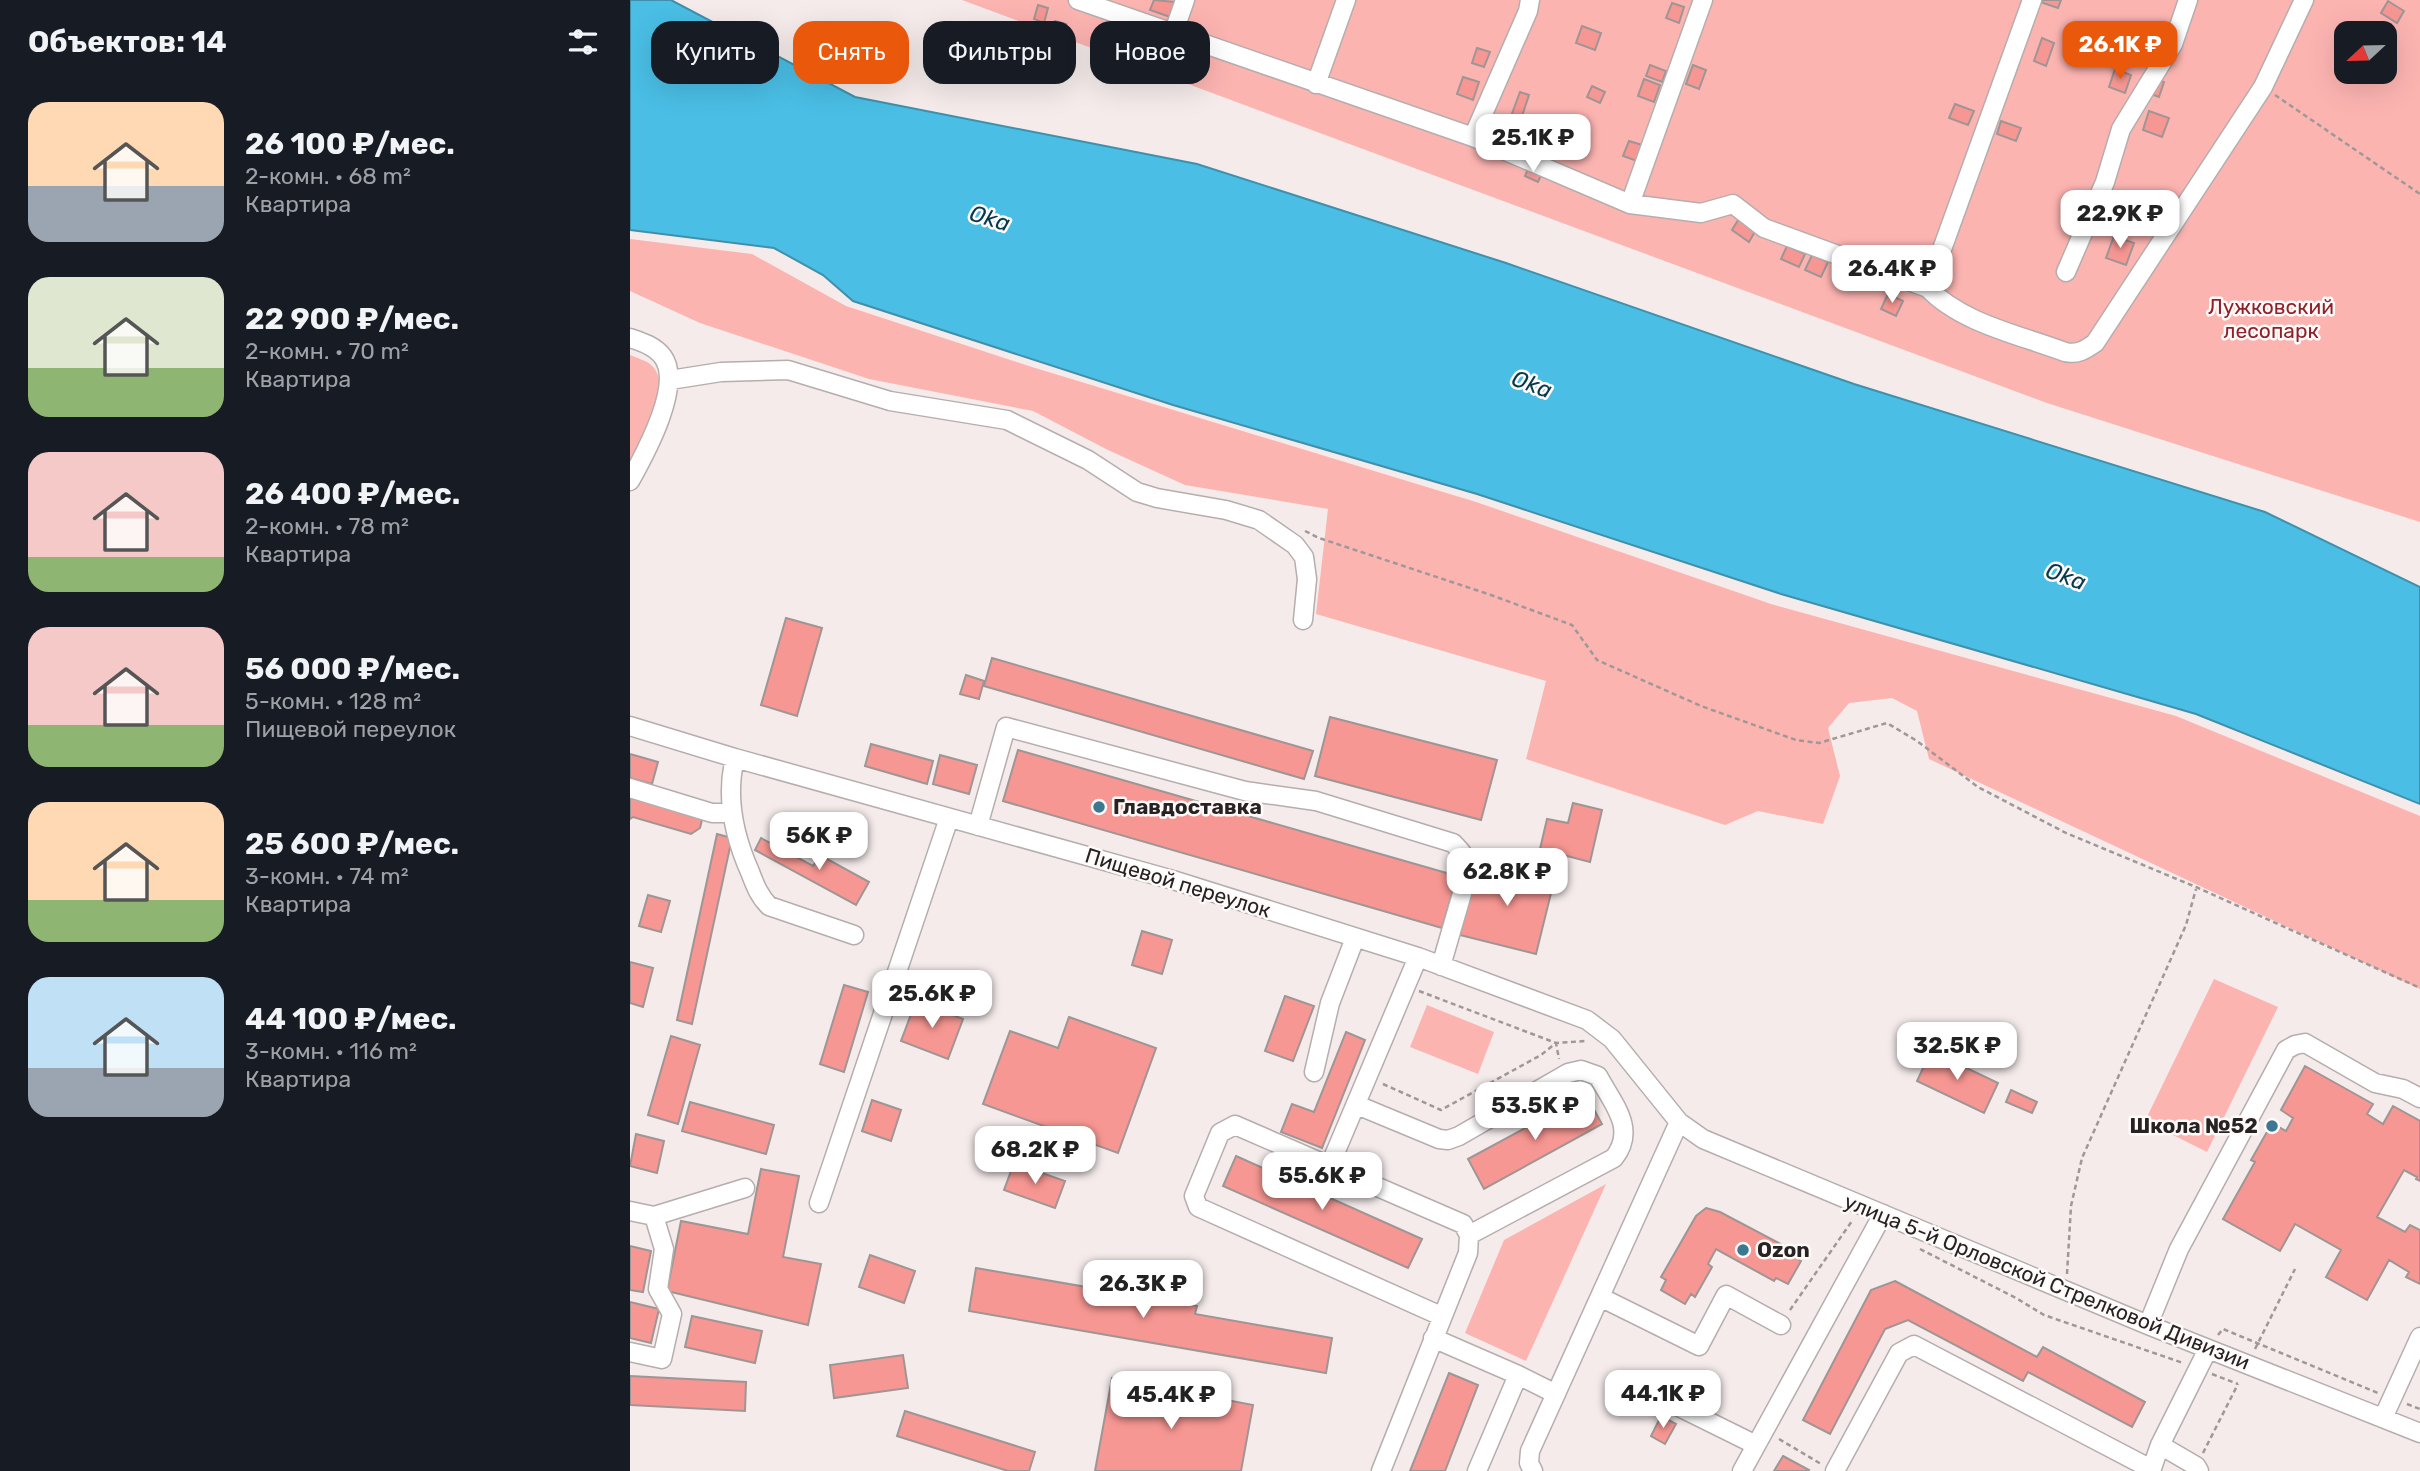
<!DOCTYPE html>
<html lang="ru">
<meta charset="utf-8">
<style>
:root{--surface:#171b24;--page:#20242c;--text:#f1f3f6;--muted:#9ea1a6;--accent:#ea580c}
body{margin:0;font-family:Rubik,sans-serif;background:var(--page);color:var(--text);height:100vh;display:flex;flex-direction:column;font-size:26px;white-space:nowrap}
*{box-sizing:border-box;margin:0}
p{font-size:23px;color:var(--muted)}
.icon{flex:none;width:38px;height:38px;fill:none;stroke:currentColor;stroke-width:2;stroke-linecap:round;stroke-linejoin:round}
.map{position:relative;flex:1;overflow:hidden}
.panel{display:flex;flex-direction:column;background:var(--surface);width:630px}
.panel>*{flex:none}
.banner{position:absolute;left:21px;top:21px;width:665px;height:63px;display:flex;gap:14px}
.needle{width:46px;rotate:248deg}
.fabs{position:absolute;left:1704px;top:21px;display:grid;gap:14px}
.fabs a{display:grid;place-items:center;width:63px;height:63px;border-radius:14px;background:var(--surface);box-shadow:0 7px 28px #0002;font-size:35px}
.price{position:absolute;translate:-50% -60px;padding:0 16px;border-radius:14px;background:#fff;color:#222;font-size:23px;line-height:46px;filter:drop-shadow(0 2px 4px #0008)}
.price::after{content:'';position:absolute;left:50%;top:42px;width:21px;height:16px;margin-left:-10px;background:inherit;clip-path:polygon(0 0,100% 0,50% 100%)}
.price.selected{background:var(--accent);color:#fff}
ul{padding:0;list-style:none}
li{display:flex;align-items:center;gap:21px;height:175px;padding:0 28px}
li span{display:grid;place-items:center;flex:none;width:196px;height:140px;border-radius:21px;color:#555}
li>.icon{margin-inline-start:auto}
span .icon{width:84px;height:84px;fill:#fffc;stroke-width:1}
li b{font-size:30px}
h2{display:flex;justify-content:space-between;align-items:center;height:84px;padding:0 28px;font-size:30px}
.chip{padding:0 24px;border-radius:21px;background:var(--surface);box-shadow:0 7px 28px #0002;font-size:24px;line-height:63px}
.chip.selected{background:var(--accent);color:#fff}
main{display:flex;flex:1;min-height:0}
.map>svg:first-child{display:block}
</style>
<main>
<section class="panel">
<h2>Объектов: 14<svg class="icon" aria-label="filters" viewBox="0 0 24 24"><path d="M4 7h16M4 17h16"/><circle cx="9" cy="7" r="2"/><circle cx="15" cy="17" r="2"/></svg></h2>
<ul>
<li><span style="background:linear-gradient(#ffd9b3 60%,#9aa5b1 0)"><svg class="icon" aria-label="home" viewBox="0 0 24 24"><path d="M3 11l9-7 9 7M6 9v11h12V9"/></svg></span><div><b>26 100 ₽/мес.</b><p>2-комн. · 68 m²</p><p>Квартира</p></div></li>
<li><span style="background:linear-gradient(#dfe7d0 65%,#8fb573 0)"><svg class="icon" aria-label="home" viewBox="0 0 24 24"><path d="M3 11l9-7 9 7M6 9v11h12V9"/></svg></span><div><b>22 900 ₽/мес.</b><p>2-комн. · 70 m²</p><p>Квартира</p></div></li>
<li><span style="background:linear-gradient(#f6c9c9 75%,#8fb573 0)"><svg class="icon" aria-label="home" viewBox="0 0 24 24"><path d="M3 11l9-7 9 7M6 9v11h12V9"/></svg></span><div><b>26 400 ₽/мес.</b><p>2-комн. · 78 m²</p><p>Квартира</p></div></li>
<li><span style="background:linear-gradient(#f6c9c9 70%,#8fb573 0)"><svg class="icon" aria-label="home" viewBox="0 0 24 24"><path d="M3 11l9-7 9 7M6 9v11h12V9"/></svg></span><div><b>56 000 ₽/мес.</b><p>5-комн. · 128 m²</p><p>Пищевой переулок</p></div></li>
<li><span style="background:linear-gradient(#ffd9b3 70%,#8fb573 0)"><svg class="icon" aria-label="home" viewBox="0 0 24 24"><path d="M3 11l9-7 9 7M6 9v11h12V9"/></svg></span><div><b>25 600 ₽/мес.</b><p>3-комн. · 74 m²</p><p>Квартира</p></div></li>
<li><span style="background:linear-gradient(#bfe0f5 65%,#9aa5b1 0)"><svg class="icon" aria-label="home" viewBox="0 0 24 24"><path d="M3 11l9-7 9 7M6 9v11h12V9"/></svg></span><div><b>44 100 ₽/мес.</b><p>3-комн. · 116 m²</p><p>Квартира</p></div></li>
</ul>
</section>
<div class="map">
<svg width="1790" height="1471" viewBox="0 0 1790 1471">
<rect width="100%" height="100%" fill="#f5ebeb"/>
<path fill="#fcb4b1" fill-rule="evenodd" d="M332,0H1790V522L1417,403ZM1717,33H1755V72H1717Z
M0,239L122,254L216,306L402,367L846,502L1141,604L1546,716L1790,816V989L1299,759L1287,711L1262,698L1219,703L1198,728L1210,776L1193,824L1128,811L1095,825L896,759L916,681L686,614L698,509L555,485L478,450L403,411L239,379L70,323L0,291Z
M0,355C6,358 15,360 20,364C47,386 11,441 0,465Z
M1584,979L1648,1007L1577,1152L1515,1121Z
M797,1005L864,1032L848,1074L780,1047Z
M976,1184L896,1361L835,1333L874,1240Z"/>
<path fill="#4abee5" stroke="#4090ab" stroke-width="2" d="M0,0H41L225,97L567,164L876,263L1224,384L1635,512L1790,587V804L1566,714L1151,594L847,494L543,405L223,301L193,275L144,248L0,230Z"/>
<path fill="#f79793" stroke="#9e9594" stroke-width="2" d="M524,0L545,2L540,17L520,10Z
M1411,0H1431L1428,8L1410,2Z
M1758,1L1774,11L1767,23L1751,13Z
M1042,3L1054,7L1049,23L1036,18Z
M408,5L418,8L414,23L404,19Z
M425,21L436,24L434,31L423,28Z
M952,26L971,33L965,50L946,43Z
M1512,32L1535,40L1529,57L1507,48Z
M1412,38L1424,43L1416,66L1404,61Z
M847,48L860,52L854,67L842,63Z
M1020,65L1036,71L1032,82L1016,76Z
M1063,65L1076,70L1069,89L1056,84Z
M1485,69L1501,75L1495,93L1479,87Z
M833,77L849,82L843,100L827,94Z
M1523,78L1534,82L1529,97L1518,93Z
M1014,79L1030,85L1024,102L1008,96Z
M962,86L975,92L970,103L957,97Z
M890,92L899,95L890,122L880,119Z
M1325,104L1344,111L1338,125L1319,118Z
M1519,111L1539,118L1532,137L1513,130Z
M1371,121L1391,128L1386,141L1367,134Z
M999,141L1012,145L1007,161L993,156Z
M899,167L912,173L908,182L895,176Z
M1110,217L1127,228L1119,242L1102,230Z
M1484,236L1504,243L1496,265L1476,258Z
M1157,246L1175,254L1169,267L1151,259Z
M1182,255L1198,262L1191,277L1175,270Z
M1283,265L1294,270L1290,282L1278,278Z
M1258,294L1273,301L1266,316L1251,309Z
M156,618L192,628L167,716L131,705Z
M362,658L683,751L674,779L354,686Z
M336,675L354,681L349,699L330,694Z
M700,717L867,760L851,820L685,776Z
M241,744L303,761L297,784L235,766Z
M388,750L827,876L812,928L373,801Z
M0,754L28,762L22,784L0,778Z
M310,755L347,765L339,794L303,784Z
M0,794L73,816L70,828L61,834L3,817L0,819Z
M943,803L972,810L960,862L910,849L917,819L938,823Z
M87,834L102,838L62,1024L47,1020Z
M131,838L183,866L190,855L239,882L226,905L125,850Z
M848,862L924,881L906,954L830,935Z
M18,895L40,901L31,932L9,926Z
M512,931L542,940L532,974L502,965Z
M0,962L23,968L13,1007L0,1003Z
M214,985L238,992L214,1072L190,1064Z
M655,996L684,1006L663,1061L635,1051Z
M286,1001L333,1019L318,1059L271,1041Z
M439,1017L526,1048L488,1153L353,1104L380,1031L428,1048Z
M716,1032L735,1040L692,1148L651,1132L662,1104L684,1112Z
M41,1036L70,1045L48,1124L18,1115Z
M1301,1051L1368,1083L1354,1113L1287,1081Z
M1675,1066L1743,1104L1737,1114L1753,1124L1763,1106L1790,1121V1181L1786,1179L1787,1177L1774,1170L1747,1217L1775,1232L1780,1225L1790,1230V1284L1776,1277L1779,1272L1759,1260L1737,1300L1696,1277L1711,1250L1665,1224L1650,1251L1593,1219L1625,1162L1621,1160L1642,1123L1656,1131L1663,1118L1651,1110Z
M1381,1090L1407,1102L1402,1113L1376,1102Z
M956,1095L972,1124L854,1189L838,1159Z
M242,1100L271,1110L261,1141L232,1131Z
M60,1102L144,1125L136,1154L52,1131Z
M6,1134L34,1141L27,1173L0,1166Z
M606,1156L792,1239L778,1268L593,1186Z
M384,1163L435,1181L425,1208L374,1190Z
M131,1169L169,1176L153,1257L191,1264L178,1325L37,1291L51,1221L118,1234Z
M1076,1208L1090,1212L1162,1250L1160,1254L1171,1261L1158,1284L1146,1278L1144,1281L1086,1249L1078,1264L1082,1267L1065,1297L1061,1294L1055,1304L1031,1290L1036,1280L1031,1277L1066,1216Z
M0,1246L21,1251L13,1292L0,1290Z
M240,1255L285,1271L274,1303L229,1287Z
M346,1268L567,1306L565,1314L702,1338L696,1373L339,1311Z
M1265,1281L1407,1357L1413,1347L1515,1402L1502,1427L1398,1372L1393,1381L1278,1320L1255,1329L1200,1434L1173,1420L1241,1290Z
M0,1302L29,1309L21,1343L0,1338Z
M62,1316L132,1331L125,1363L55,1347Z
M273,1355L278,1388L204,1398L200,1365Z
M819,1373L848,1385L815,1471H780Z
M0,1376L116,1382L115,1411L0,1405Z
M482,1378L623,1405L611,1471H465Z
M1056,1383L1071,1390L1064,1405L1048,1397Z
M275,1411L405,1452L399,1471H378L267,1436Z
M1031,1416L1046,1424L1035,1444L1021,1436Z
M1153,1456L1179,1470L1178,1471H1144Z"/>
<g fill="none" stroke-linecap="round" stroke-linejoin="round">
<g stroke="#b6adad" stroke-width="21">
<path id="minor" d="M448,0L843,137L1000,204L1071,213L1103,204L1134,228L1298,288L1402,0
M543,34L555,0
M686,84L716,0
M843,137L898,11L900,0
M1000,204L1073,0
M1436,272L1475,182L1491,129L1543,44L1558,0
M1298,288C1331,323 1390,335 1435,352C1447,355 1455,350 1465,343L1633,87L1674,0
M0,338C12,342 25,346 33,357C53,385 15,454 0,481
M40,380L91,372L158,370L260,401L377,420L458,460L507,492L527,498L596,510L629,520L665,545L674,557L677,579L673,620
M0,726L105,758L543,880L788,957L957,1020L982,1039L1049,1122L1073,1139L1518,1325L1790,1433
M105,758C95,798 104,836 120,872C125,885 129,896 139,906L224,935
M0,788L82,813H102
M348,826L376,727L615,791L686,801L823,843C833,853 838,859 838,873L811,966
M684,1072L700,1003L725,938
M727,1105L809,1139L818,1140L829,1136L938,1073L951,1070L968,1076C983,1104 1007,1129 984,1158L839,1235
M700,1165L788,957
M189,1203L319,818
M0,1211L24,1216L34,1249L28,1289L42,1314L32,1359L0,1352
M24,1216L115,1188
M970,1297L1069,1346L1096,1295L1151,1325
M1518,1325L1549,1249L1656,1050L1665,1045L1675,1043L1745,1083L1773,1089L1790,1098
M803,1338L888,1375
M1029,1397L1126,1445
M1753,1418L1790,1337
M1530,1445L1566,1466L1569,1471
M751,1471L838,1253L839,1235L833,1224L605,1125L590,1133L564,1196L568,1207L811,1316
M847,1471L888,1375L926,1394
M903,1471L899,1463L900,1451L1049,1122
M1112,1471L1253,1214
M1205,1471L1269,1353L1284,1345L1521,1469
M1521,1471L1530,1445L1578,1349"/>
</g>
<path stroke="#9f9898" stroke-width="2.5" stroke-dasharray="5 3.5" stroke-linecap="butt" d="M1645,95L1790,194
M675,531L689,538L861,595L942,625L967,660L1071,706L1166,740L1189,743L1257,723L1287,741L1348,787L1436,833L1566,887L1790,988
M789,991L926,1043L955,1041
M753,1084L811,1110L911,1055L926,1043L929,1059
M1290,1249L1386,1298L1414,1315L1553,1363
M1437,1274L1441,1206L1452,1158L1556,925L1566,889
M1160,1310L1222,1221
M1588,1335L1593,1329L1748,1393
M1625,1349L1665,1269
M1582,1374L1608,1384
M1777,1404L1790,1409
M1149,1439L1191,1464
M1573,1453L1608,1384"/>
<use href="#minor" stroke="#fff" stroke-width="18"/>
</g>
<g fill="#3c7990" stroke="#fefafa" stroke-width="2.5">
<circle cx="469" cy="807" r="7"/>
<circle cx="1642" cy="1126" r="7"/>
<circle cx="1113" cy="1250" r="7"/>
</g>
<g text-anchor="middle" stroke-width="5" stroke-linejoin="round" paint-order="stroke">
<g font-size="21" fill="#902128" stroke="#fefafa">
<text x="1641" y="314">Лужковский<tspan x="1641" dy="24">лесопарк</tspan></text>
</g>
<g font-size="21" font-weight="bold" fill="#272323" stroke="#fefafa" text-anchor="start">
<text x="483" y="814">Главдоставка</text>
<text x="1628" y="1133" text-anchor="end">Школа №52</text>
<text x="1127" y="1257">Ozon</text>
</g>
<g font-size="21" fill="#272323" stroke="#fefafa">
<text transform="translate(548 883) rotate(17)" y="7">Пищевой переулок</text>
<text transform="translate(1417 1282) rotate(22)" y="7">улица 5-й Орловской Стрелковой Дивизии</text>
</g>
<g font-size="23" font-style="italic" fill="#053a4a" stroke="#fefafa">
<text transform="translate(360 218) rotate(17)" y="8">Oka</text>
<text transform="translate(902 384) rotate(20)" y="8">Oka</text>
<text transform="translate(1436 576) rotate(20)" y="8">Oka</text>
</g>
</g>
</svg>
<div class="fabs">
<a><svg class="needle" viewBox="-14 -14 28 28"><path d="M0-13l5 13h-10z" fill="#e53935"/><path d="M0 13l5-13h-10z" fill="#9ea1a6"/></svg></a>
</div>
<b class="price selected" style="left:1490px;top:81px">26.1K ₽</b>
<b class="price" style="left:903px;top:174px">25.1K ₽</b>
<b class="price" style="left:1490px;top:250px">22.9K ₽</b>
<b class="price" style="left:1262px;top:305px">26.4K ₽</b>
<b class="price" style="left:189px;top:872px">56K ₽</b>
<b class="price" style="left:877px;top:908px">62.8K ₽</b>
<b class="price" style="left:302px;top:1030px">25.6K ₽</b>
<b class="price" style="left:1327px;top:1082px">32.5K ₽</b>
<b class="price" style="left:905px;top:1142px">53.5K ₽</b>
<b class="price" style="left:405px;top:1186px">68.2K ₽</b>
<b class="price" style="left:692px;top:1212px">55.6K ₽</b>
<b class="price" style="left:513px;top:1320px">26.3K ₽</b>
<b class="price" style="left:1033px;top:1430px">44.1K ₽</b>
<b class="price" style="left:541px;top:1431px">45.4K ₽</b>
<div class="banner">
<a class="chip">Купить</a>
<a class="chip selected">Снять</a>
<a class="chip">Фильтры</a>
<a class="chip">Новое</a>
</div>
</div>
</main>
